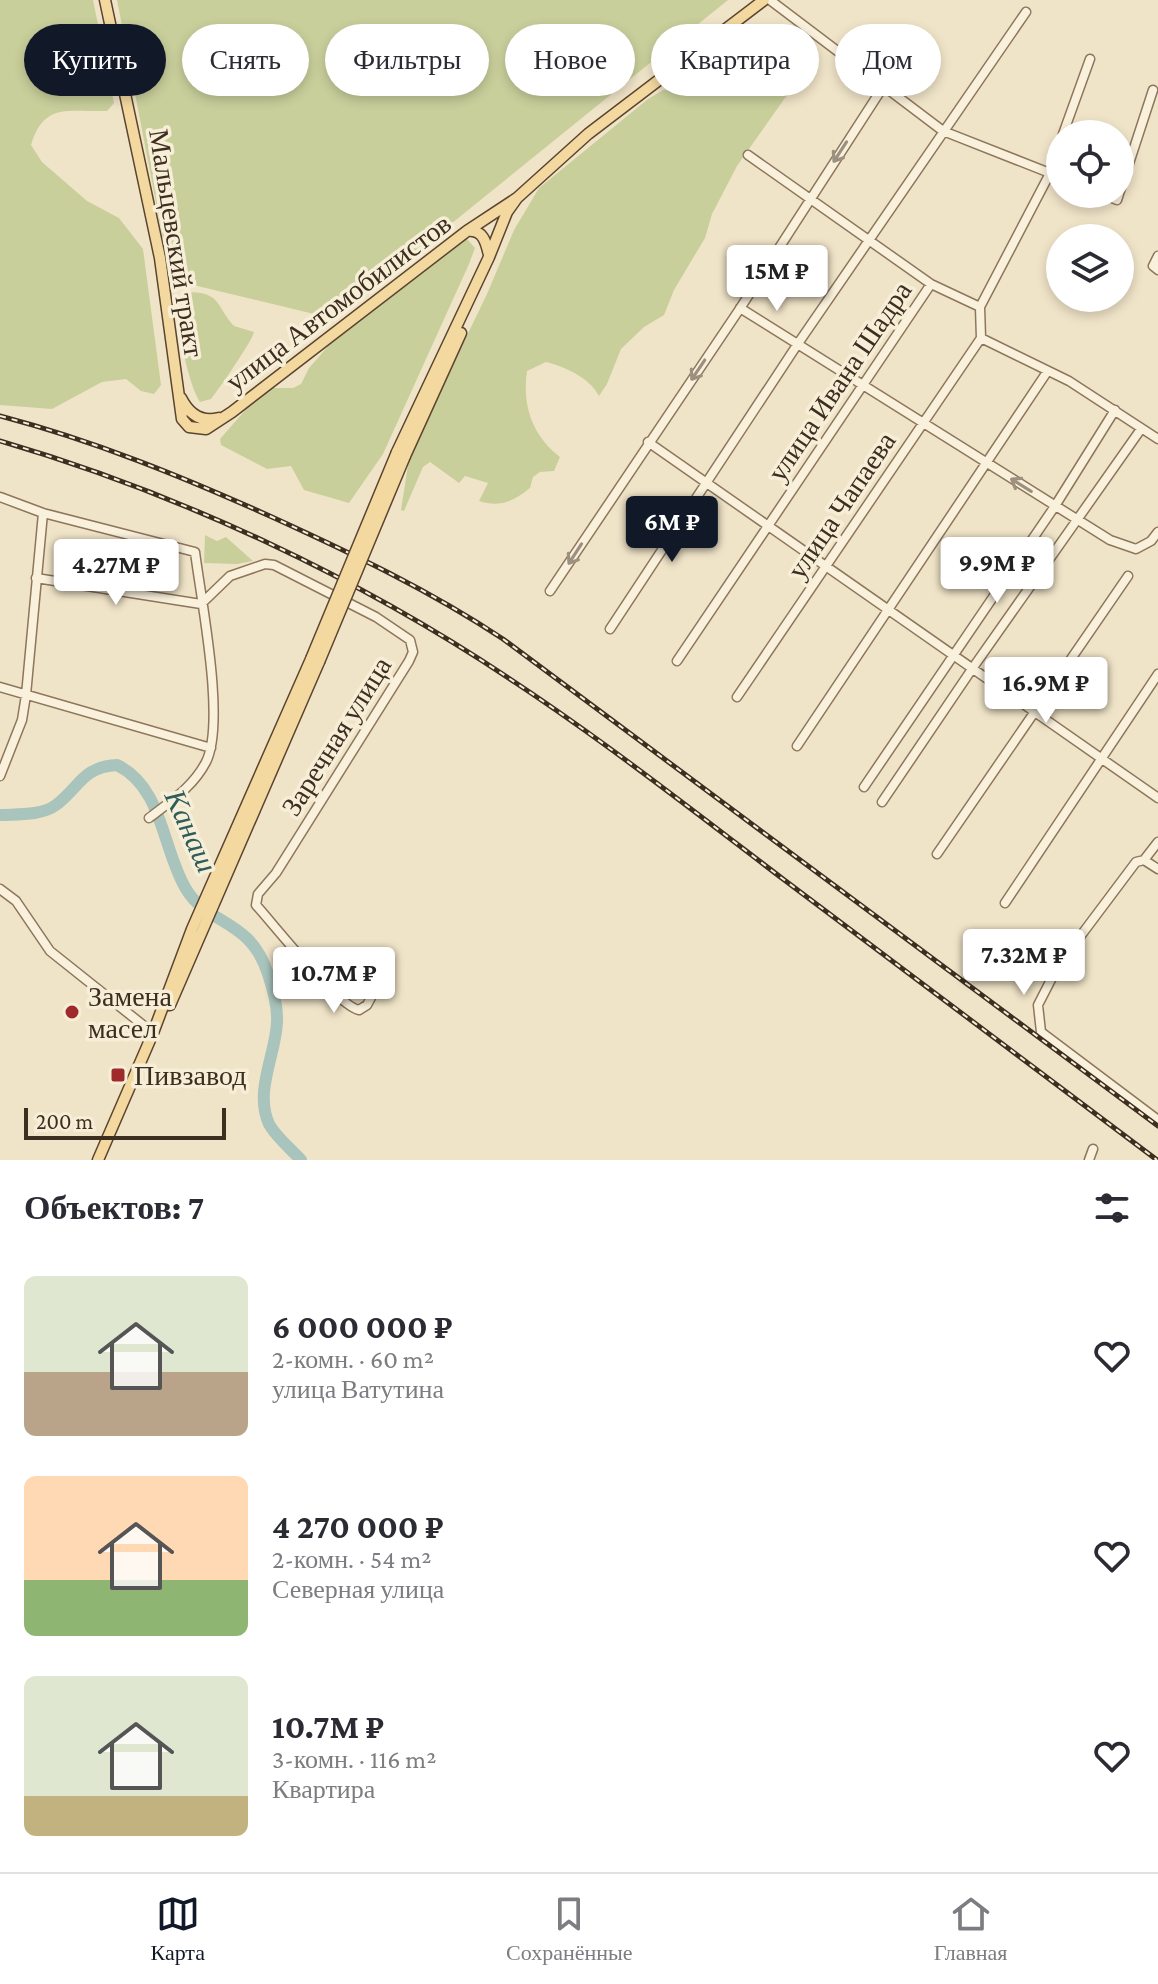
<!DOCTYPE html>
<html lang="ru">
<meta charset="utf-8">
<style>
:root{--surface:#fff;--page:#f7f7f7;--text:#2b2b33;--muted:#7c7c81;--line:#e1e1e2;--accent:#111827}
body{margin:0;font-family:"Crimson Pro",serif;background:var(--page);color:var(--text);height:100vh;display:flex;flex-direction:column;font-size:30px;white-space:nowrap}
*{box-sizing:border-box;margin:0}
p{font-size:26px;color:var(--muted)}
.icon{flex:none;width:44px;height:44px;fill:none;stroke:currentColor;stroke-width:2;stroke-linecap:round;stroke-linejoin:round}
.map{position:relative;height:1160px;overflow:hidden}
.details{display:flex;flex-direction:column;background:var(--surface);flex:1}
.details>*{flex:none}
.hud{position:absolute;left:24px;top:24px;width:1110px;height:72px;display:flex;gap:16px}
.buttons{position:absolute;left:1046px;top:120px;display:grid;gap:16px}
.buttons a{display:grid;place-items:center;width:88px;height:88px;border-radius:50%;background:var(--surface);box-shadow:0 4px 12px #0003;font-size:40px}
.scale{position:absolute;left:24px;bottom:20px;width:202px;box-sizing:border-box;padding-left:8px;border:4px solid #3d2e20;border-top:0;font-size:22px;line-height:28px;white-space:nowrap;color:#3d2e20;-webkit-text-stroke:6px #f7eed8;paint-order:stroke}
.price{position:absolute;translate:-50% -68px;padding:0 18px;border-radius:8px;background:#fff;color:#222;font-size:26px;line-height:52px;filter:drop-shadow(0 2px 4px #0008)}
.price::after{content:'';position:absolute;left:50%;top:48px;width:24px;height:18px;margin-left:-12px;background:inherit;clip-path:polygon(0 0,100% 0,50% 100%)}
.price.active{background:var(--accent);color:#fff}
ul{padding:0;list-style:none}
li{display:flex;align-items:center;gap:24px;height:200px;padding:0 24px}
li span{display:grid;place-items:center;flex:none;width:224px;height:160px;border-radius:12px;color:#555}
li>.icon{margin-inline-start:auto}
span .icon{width:96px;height:96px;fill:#fffc;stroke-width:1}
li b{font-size:34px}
h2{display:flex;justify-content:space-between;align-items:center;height:96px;padding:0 24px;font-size:34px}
.chip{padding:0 28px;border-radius:36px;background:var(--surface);box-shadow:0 4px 12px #0003;font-size:28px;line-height:72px}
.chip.active{background:var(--accent);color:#fff}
.dock{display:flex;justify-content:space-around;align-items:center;height:112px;border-top:2px solid var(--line);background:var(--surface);font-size:22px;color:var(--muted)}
.dock a{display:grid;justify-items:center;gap:4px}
.dock .active{color:var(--accent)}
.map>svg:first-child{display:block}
</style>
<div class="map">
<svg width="1158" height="1160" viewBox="0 0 1158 1160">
<rect width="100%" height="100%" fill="#f0e4c8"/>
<path fill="#c9cf9b" d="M0,0H93L114,103L107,111C68,112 44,102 31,145L42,162L87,201L119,218L143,249L161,385L154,394L141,391L126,379L102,382L52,409L0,405Z
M117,0H728L358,299L314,314L189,284L168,265Z
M765,24L798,37L809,49L810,63L803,79L785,98L737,166L712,214L705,238L674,290L664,315L644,327L621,349L607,384L599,396C589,377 565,367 546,362L527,371C522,405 532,435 560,457L554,471L540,472L533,477L530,488C514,501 500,508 479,501L488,483L465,476L459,483L430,462L423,467L404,511L401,510L409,459L417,439L487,294L514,230L539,188L648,99L663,90L693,88L705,82L724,49L752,29Z
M467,239L475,248L469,264L383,454L349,503L304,490L291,466L267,469L221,445L220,439L248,407L273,388H293L301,384L309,368L331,343L461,240Z
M186,292C222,292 215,305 234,326L254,332C253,340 219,389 211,399L200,402C188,384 170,308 186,292Z
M205,535L217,541L226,537L253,561L237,564L204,563Z"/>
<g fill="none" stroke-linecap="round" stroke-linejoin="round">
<path stroke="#a9c4bc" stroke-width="12" d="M0,815C17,814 41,816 56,805C80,787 82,767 117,765C163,787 162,849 186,889C208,926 250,918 268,974C273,989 278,1006 277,1022C276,1054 254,1091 269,1124C276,1137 291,1149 301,1160"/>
<g stroke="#8d765c" stroke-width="11">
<path id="minor" d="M770,0L943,131L1060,177
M1063,134L1090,59
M748,155L931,284L980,307L981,338
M1120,191L1153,90
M1102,194L1117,200L1119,194
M1158,256L1153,266L1158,270
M980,307L1048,177L1060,142
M740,308L1110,540L1136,549L1151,541L1158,532
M981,338L1069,381L1158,439
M648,442L1158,798
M0,497L43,513L195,552C201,600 226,722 206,762C193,787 171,801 149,818
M36,578L201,604L230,576L265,564L274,565L376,617L410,640L413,652L409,661L276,873L258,894L256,905C275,926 338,1006 359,1010L367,1005L375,990L372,983L345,972L329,985
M550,591L739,310L883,87
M610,629L797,345L1026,12
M677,661L931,284
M0,687L211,748
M737,697L981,338
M797,746L1047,372
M0,776L22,720L26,695L43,513
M864,787L1055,506L1115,410
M882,802L972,669L1141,429
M1158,842L1144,860L1136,862L1058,966L1038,1005L1041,1032L1158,1120
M937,854L1128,576
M1144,860L1158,869
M0,889L16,901L50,951L153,1033
M1005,903L1158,674
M1089,1160L1093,1149"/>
</g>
<g stroke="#5b4430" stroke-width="13">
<path id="major" d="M105,0L160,258L182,419L189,427L206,429L232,412L467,231L517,198
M467,231C483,229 486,242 489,255
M181,398C189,414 201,423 219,418
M397,452L489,257L507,212L517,198L588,134L764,0
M405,456L461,333
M170,1005L319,662
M98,1160L153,1033L192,929L311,659"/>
</g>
<use href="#minor" stroke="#faf1dc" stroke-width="8"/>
<use href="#major" stroke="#f3d9a0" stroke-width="10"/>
<g stroke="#3d2e20" stroke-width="5">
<path id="rail" d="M0,416C95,441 183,477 272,517C353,554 429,590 503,639L1158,1126
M0,441C181,494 360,578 516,683C608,744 695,812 783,879C907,972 1032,1066 1157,1160"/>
</g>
<use href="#rail" stroke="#f7eed8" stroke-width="2" stroke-dasharray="6" stroke-linecap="butt"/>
<g stroke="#5b4430" stroke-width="13" stroke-linecap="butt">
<path id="major-bridge" d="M311,659L397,452
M319,662L405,456"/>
</g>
<use href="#major-bridge" stroke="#f3d9a0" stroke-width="10"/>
</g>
<defs><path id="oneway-shaft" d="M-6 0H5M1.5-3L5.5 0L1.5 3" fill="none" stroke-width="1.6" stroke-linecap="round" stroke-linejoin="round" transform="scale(2)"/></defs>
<g stroke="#9c907e">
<use href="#oneway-shaft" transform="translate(840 152) rotate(123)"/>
<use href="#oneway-shaft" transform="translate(698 370) rotate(124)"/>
<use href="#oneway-shaft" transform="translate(1021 485) rotate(-148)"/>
<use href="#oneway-shaft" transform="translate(575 554) rotate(123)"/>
</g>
<g fill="#9e2a2b" stroke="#f7eed8" stroke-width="3">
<circle cx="72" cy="1012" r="8"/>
<rect x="110" y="1067" width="16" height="16" rx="4"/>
</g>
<g text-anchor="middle" stroke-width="7" stroke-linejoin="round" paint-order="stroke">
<g font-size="28" fill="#3d2e20" stroke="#f7eed8">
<text transform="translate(177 243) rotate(81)" y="10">Мальцевский тракт</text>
<text transform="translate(338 302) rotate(-37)" y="10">улица Автомобилистов</text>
<text transform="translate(839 381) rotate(-56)" y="10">улица Ивана Шадра</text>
<text transform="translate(841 505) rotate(-56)" y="10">улица Чапаева</text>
<text transform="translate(336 736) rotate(-58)" y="10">Заречная улица</text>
</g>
<g font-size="28" fill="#3d2e20" stroke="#f7eed8" text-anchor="start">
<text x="88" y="1006">Замена<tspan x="88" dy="32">масел</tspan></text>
<text x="134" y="1085">Пивзавод</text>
</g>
<g font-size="30" font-style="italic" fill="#2f5d5a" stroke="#f7eed8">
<text transform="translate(191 831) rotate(66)" y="10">Канаш</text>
</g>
</g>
</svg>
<div class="buttons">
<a><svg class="icon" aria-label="locate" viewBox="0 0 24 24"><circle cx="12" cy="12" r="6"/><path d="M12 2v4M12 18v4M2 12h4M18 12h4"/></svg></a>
<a><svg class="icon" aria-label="layers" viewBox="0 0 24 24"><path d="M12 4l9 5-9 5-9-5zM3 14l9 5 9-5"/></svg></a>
</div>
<div class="scale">200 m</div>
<b class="price" style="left:777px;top:313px">15M ₽</b>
<b class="price active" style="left:672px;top:564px">6M ₽</b>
<b class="price" style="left:997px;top:605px">9.9M ₽</b>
<b class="price" style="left:116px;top:607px">4.27M ₽</b>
<b class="price" style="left:1046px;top:725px">16.9M ₽</b>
<b class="price" style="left:1024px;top:997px">7.32M ₽</b>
<b class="price" style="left:334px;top:1015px">10.7M ₽</b>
<div class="hud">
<a class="chip active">Купить</a>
<a class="chip">Снять</a>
<a class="chip">Фильтры</a>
<a class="chip">Новое</a>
<a class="chip">Квартира</a>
<a class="chip">Дом</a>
</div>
</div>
<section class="details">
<h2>Объектов: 7<svg class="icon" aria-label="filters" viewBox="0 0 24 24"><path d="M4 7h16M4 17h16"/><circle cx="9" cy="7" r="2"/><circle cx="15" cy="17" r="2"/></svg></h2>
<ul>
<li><span style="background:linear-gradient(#dfe7d0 60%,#b9a48a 0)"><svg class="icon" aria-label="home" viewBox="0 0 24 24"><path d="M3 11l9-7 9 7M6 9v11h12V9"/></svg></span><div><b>6 000 000 ₽</b><p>2-комн. · 60 m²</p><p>улица Ватутина</p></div><svg class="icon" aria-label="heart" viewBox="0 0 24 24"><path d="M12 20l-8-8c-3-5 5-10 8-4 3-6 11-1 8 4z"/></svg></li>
<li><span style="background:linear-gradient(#ffd9b3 65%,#8fb573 0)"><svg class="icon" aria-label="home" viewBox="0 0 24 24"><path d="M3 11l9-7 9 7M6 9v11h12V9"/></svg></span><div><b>4 270 000 ₽</b><p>2-комн. · 54 m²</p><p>Северная улица</p></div><svg class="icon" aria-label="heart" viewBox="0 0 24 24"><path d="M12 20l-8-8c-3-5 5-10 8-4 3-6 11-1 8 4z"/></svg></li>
<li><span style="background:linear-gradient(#dfe7d0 75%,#c2b280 0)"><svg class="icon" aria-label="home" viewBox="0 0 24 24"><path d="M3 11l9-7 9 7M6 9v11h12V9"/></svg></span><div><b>10.7M ₽</b><p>3-комн. · 116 m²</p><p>Квартира</p></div><svg class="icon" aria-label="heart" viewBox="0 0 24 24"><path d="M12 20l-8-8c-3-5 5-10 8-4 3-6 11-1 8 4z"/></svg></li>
</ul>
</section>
<nav class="dock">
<a class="active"><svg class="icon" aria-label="map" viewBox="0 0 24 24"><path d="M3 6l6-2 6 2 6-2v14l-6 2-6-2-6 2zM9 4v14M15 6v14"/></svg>Карта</a>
<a><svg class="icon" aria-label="saved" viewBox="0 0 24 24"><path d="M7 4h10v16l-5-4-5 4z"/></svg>Сохранённые</a>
<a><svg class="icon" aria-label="home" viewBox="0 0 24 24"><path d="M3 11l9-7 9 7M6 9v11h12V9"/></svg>Главная</a>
</nav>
